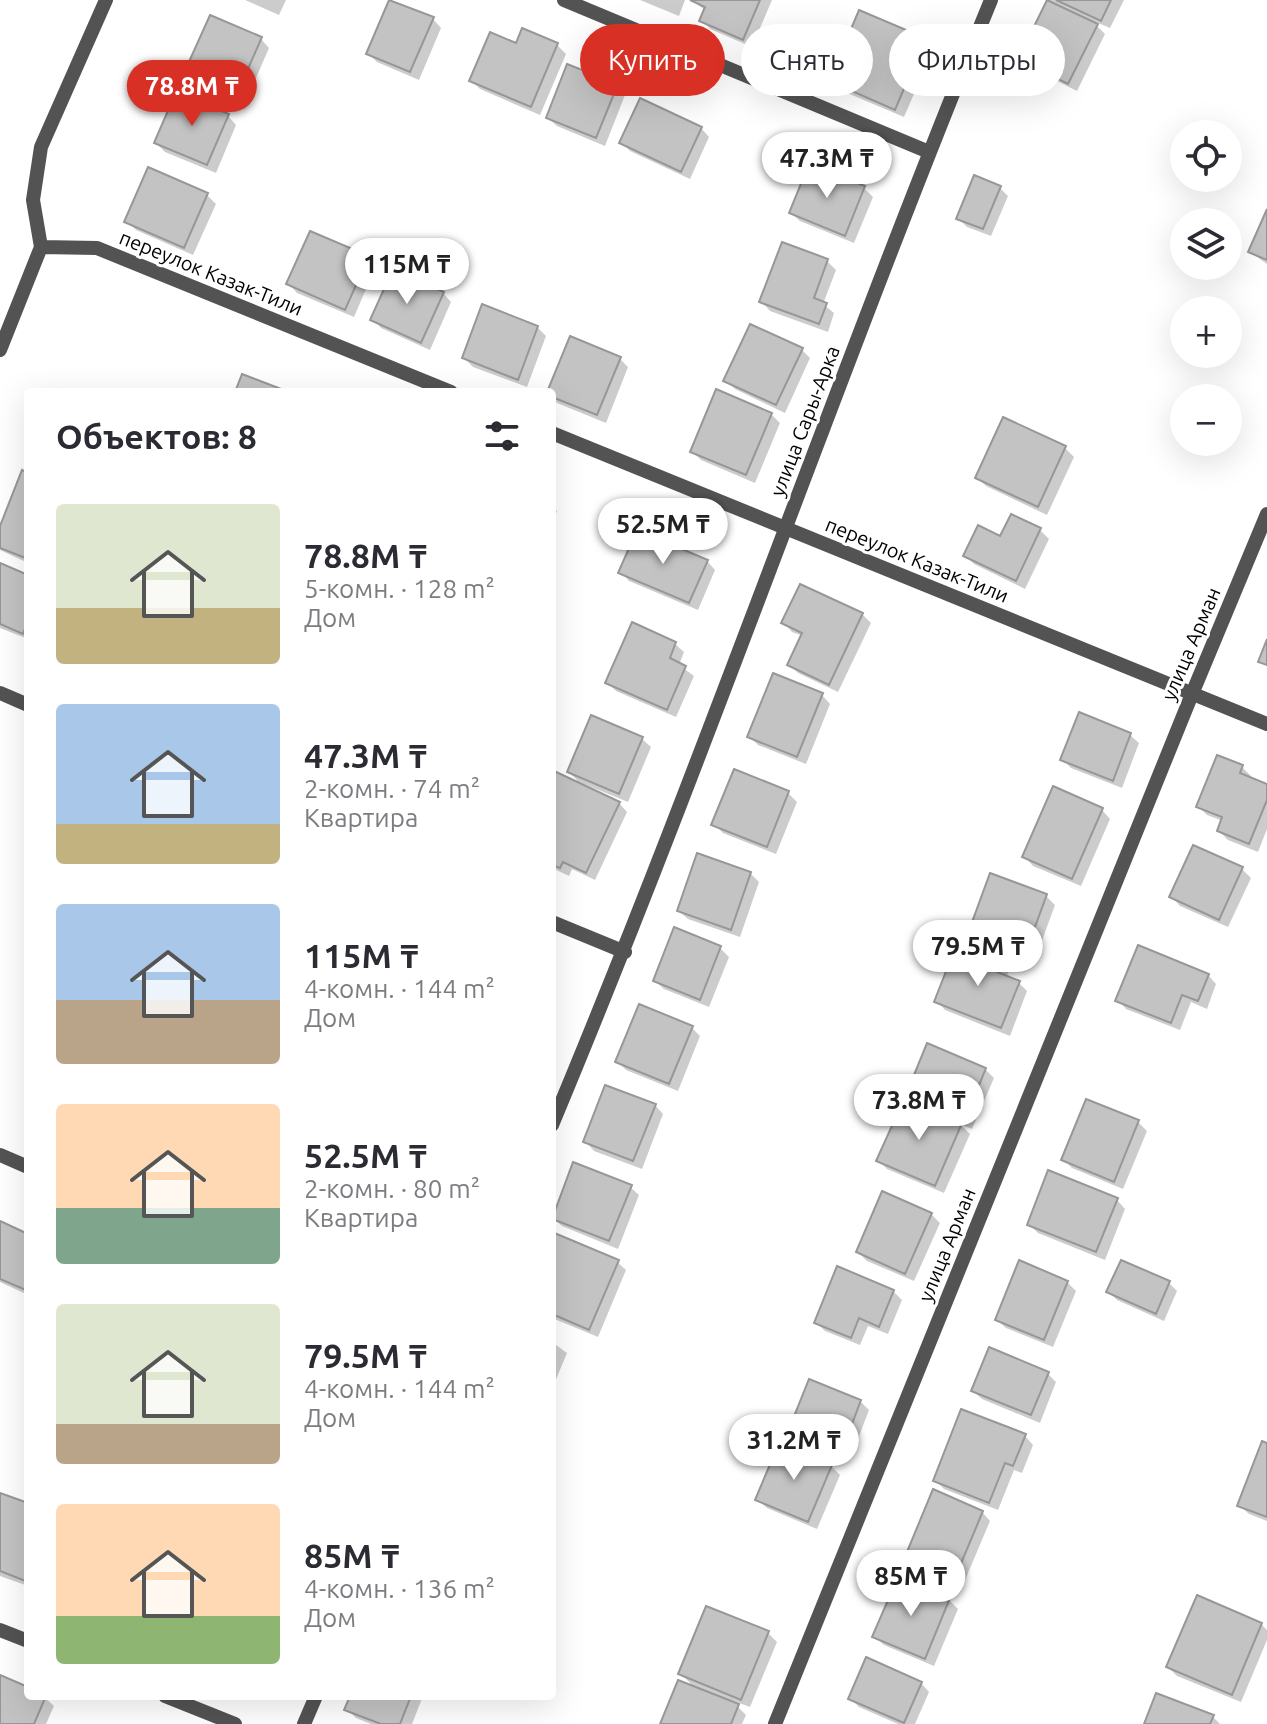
<!DOCTYPE html>
<html lang="ru">
<meta charset="utf-8">
<style>
:root{--surface:#fff;--page:#f7f7f7;--text:#2b2b33;--muted:#7c7c81;--accent:#d93025}
body{margin:0;font-family:Ubuntu,sans-serif;background:var(--page);color:var(--text);height:100vh;display:flex;flex-direction:column;font-size:30px;white-space:nowrap}
*{box-sizing:border-box;margin:0}
p{font-size:26px;color:var(--muted)}
.icon{flex:none;width:44px;height:44px;fill:none;stroke:currentColor;stroke-width:2;stroke-linecap:round;stroke-linejoin:round}
.map{position:relative;flex:1;overflow:hidden}
.sheet{position:absolute;left:24px;top:388px;width:532px;height:1312px;display:flex;flex-direction:column;background:var(--surface);border-radius:8px;box-shadow:0 8px 32px #0002}
.sheet>*{flex:none}
.top-card{position:absolute;left:580px;top:24px;width:566px;height:72px;display:flex;gap:16px}
.controls{position:absolute;left:1170px;top:120px;display:grid;gap:16px}
.controls a{display:grid;place-items:center;width:72px;height:72px;border-radius:50%;background:var(--surface);box-shadow:0 8px 32px #0002;font-size:40px}
.price{position:absolute;translate:-50% -68px;padding:0 18px;border-radius:28px;background:#fff;color:#222;font-size:26px;line-height:52px;filter:drop-shadow(0 2px 4px #0008)}
.price::after{content:'';position:absolute;left:50%;top:48px;width:24px;height:18px;margin-left:-12px;background:inherit;clip-path:polygon(0 0,100% 0,50% 100%)}
.price.selected{background:var(--accent);color:#fff}
ul{padding:0;list-style:none}
li{display:flex;align-items:center;gap:24px;height:200px;padding:0 32px}
li span{display:grid;place-items:center;flex:none;width:224px;height:160px;border-radius:8px;color:#555}
li>.icon{margin-inline-start:auto}
span .icon{width:96px;height:96px;fill:#fffc;stroke-width:1}
li b{font-size:34px}
h2{display:flex;justify-content:space-between;align-items:center;height:96px;padding:0 32px;font-size:34px}
.tag{padding:0 28px;border-radius:36px;background:var(--surface);box-shadow:0 8px 32px #0002;font-size:28px;line-height:72px}
.tag.selected{background:var(--accent);color:#fff}
.map>svg:first-child{display:block}
</style>
<div class="map">
<svg width="1267" height="1724" viewBox="0 0 1267 1724">
<rect width="100%" height="100%" fill="#fff"/>
<path fill="#0003" d="M245,0H286L279,15Z
M640,0H685L679,16Z
M692,0H772L752,47L710,29L702,20L706,11Z
M1049,0H1124L1110,28L1091,20L1105,34L1077,91L1029,67L1020,59Z
M433,19L441,28L419,80L377,62L368,53Z
M917,37L925,46L920,57L927,64L904,117L840,90L831,81Z
M261,39L269,48L249,94L200,72L191,64Z
M557,45L566,54L540,115L480,89L472,81L517,46Z
M617,86L625,95L605,146L557,126L548,118Z
M228,116L236,125L216,173L165,152L156,143Z
M701,128L709,137L690,179L630,151L621,142Z
M150,170L207,195L216,204L193,255L136,230L127,221Z
M999,187L1008,196L991,236L967,227L958,218Z
M864,188L873,197L854,243L800,221L791,213Z
M1267,214V264L1250,252Z
M783,245L827,261L836,270L823,304L834,313L828,332L770,311L762,302Z
M367,258L376,266L354,317L297,293L289,284Z
M443,293L451,302L430,350L381,328L373,319Z
M537,327L546,336L527,387L473,367L464,358Z
M802,350L810,358L785,413L735,389L726,380Z
M620,359L628,367L606,423L557,403L552,398V392H549Z
M771,414L780,423L755,483L701,460L692,451Z
M1004,420L1065,448L1074,457L1047,515L986,486L977,477Z
M28,475V563L0,550V531Z
M552,505L557,511L552,525Z
M1012,517L1040,530L1049,539L1025,589L974,564L966,556L1001,538Z
M707,561L715,570L698,610L629,581L621,572Z
M0,566L28,577V639L0,628Z
M862,614L871,623L838,692L798,673L790,665L803,636L792,632L784,623Z
M675,644L684,652L679,665L694,676L676,717L616,691L607,682Z
M822,695L830,704L806,764L758,745L749,736Z
M1130,735L1139,743L1122,788L1071,768L1062,759Z
M642,739L651,747L628,802L579,782L569,772Z
M1218,757L1242,767L1251,776L1249,779L1267,786V829L1258,852L1228,840L1219,831L1223,821L1207,815L1198,806Z
M552,774L619,803L627,812L595,880L572,869L569,876L552,868Z
M788,793L797,802L776,854L723,833L714,824Z
M1102,810L1110,819L1081,886L1033,866L1025,857Z
M1242,869L1251,878L1228,927L1180,906L1172,897Z
M750,873L759,882L740,937L688,919L679,911Z
M991,876L1046,896L1055,905L1037,954L982,933L973,925Z
M720,948L729,957L709,1007L664,989L655,981Z
M1001,960L1010,968L1006,978L1019,983L1027,991L1010,1036L945,1010L937,1001L976,961Z
M1208,975L1216,984L1207,1009L1191,1002L1180,1030L1126,1009L1118,1000Z
M692,1028L700,1036L678,1091L626,1070L618,1062Z
M928,1046L985,1069L994,1078L972,1129L960,1124L970,1134L944,1193L887,1169L878,1160Z
M1087,1101L1138,1122L1147,1131L1123,1189L1072,1168L1063,1159Z
M655,1105L663,1114L642,1169L594,1151L586,1142Z
M630,1187L639,1195L618,1249L562,1226L553,1218Z
M1117,1200L1125,1209L1105,1260L1038,1233L1029,1224Z
M931,1214L940,1223L914,1281L867,1261L858,1252Z
M0,1227L28,1236V1295L0,1282Z
M552,1235L617,1262L626,1270L598,1337L552,1318Z
M1067,1282L1076,1291L1053,1347L1006,1328L997,1320Z
M1169,1283L1177,1291L1164,1321L1117,1300L1109,1292Z
M893,1291L902,1300L888,1334L868,1326L860,1345L825,1331L816,1322Z
M552,1342L567,1353L552,1389Z
M1047,1373L1056,1382L1040,1423L982,1399L973,1391Z
M860,1401L869,1410L853,1452L802,1432L793,1424Z
M1025,1436L1033,1445L1022,1473L1014,1470L998,1510L944,1489L935,1480Z
M1267,1445V1521L1249,1514L1240,1506Z
M831,1466L840,1475L817,1529L767,1508L758,1500Z
M0,1495L28,1505V1586L0,1576Z
M982,1512L990,1521L960,1592L913,1572L904,1563Z
M949,1600L958,1609L934,1666L884,1645L875,1637Z
M1261,1624L1267,1630V1640L1241,1702L1177,1676L1168,1667Z
M768,1633L777,1642L750,1707L731,1700L746,1715L742,1724H662L696,1689L680,1673Z
M921,1683L929,1692L915,1724H898L859,1707L850,1698Z
M28,1689V1696H43L54,1706L46,1724H0Z
M352,1696H423L412,1724H371L356,1718L347,1709Z
M1212,1716L1220,1724H1146Z"/>
<path fill="#c3c3c3" stroke="#979797" stroke-width="2" d="M389,0L434,17L410,72L366,54Z
M690,0H760L743,40L699,21L705,7Z
M1047,0L1098,24L1068,84L1018,59Z
M1056,0H1111L1101,21Z
M859,10L918,35L912,50L919,53L895,110L829,81Z
M210,15L262,37L240,87L188,64Z
M522,28L558,43L531,107L469,81L490,32L516,43Z
M567,64L618,84L596,138L546,118Z
M176,92L229,114L207,165L154,143Z
M640,98L702,127L681,172L619,143Z
M809,164L865,186L845,236L789,213Z
M148,167L208,193L184,248L124,222Z
M974,175L1001,186L983,229L956,219Z
M1267,209V260L1248,252Z
M310,231L369,256L345,310L286,284Z
M782,242L828,259L814,298L827,303L819,324L759,302Z
M393,269L444,292L421,343L370,320Z
M482,304L538,326L518,380L462,358Z
M750,324L803,348L776,405L723,381Z
M570,336L621,357L597,415L552,397V392H547Z
M242,374L289,392H235Z
M716,389L772,413L746,475L690,452Z
M1003,417L1066,446L1038,507L975,478Z
M22,470L28,473V559L0,548V526Z
M1011,514L1041,528L1016,581L963,556L978,525L1000,536Z
M637,530L708,560L689,603L618,573Z
M0,563L28,575V621L23,634L0,624Z
M800,584L863,613L829,685L787,665L802,633L781,623Z
M632,622L676,642L670,658L686,666L667,710L605,683Z
M1267,639V665L1258,662Z
M773,673L823,693L797,757L747,737Z
M1079,712L1131,733L1113,781L1060,760Z
M591,715L643,737L619,794L567,772Z
M1217,755L1243,765L1240,773L1267,784V800L1249,844L1217,831L1222,817L1196,807Z
M734,769L789,791L767,847L711,825Z
M552,770L620,802L586,873L563,862L560,868L552,865Z
M1053,786L1103,808L1072,879L1022,857Z
M1193,845L1243,867L1219,920L1169,897Z
M697,853L751,872L731,930L677,911Z
M990,873L1047,894L1028,946L971,925Z
M674,927L721,946L700,1000L653,981Z
M1138,945L1209,974L1198,1001L1182,995L1171,1023L1115,1001Z
M979,949L1003,958L997,972L1020,981L1001,1028L934,1002L954,951L975,959Z
M639,1004L693,1026L669,1084L615,1062Z
M927,1043L986,1068L964,1122L905,1097Z
M605,1085L656,1104L633,1161L583,1142Z
M905,1097L962,1123L935,1186L876,1161Z
M1086,1099L1139,1120L1114,1182L1061,1160Z
M573,1162L632,1185L609,1241L552,1219Z
M1048,1170L1118,1198L1096,1252L1027,1225Z
M882,1191L932,1213L905,1274L856,1252Z
M0,1221L28,1234V1291L0,1279Z
M552,1232L619,1260L589,1330L552,1314Z
M1019,1260L1068,1281L1044,1340L995,1320Z
M1121,1260L1170,1281L1156,1314L1106,1292Z
M837,1266L894,1290L879,1327L859,1318L851,1338L814,1323Z
M989,1347L1049,1372L1031,1415L971,1391Z
M809,1379L861,1400L844,1445L791,1424Z
M961,1409L1026,1434L1013,1466L1005,1463L989,1503L933,1481Z
M1262,1441L1267,1443V1517L1237,1506Z
M779,1443L832,1465L808,1522L755,1500Z
M933,1489L983,1511L952,1585L902,1564Z
M0,1493L28,1503V1582L0,1571Z
M898,1577L950,1598L925,1659L872,1637Z
M1197,1595L1262,1623L1232,1695L1166,1667Z
M706,1606L769,1631L741,1700L678,1674Z
M866,1657L922,1682L904,1723L848,1699Z
M0,1675L28,1687V1696H46L34,1724H0Z
M678,1680L739,1704L731,1724H660Z
M1156,1693L1214,1715L1210,1724H1144Z
M350,1696H411L400,1724H381L344,1710Z"/>
<g fill="none" stroke-linecap="round" stroke-linejoin="round">
<path stroke="#535353" stroke-width="14" d="M564,0L929,152
M41,247L97,248L451,392
M0,350L41,247L33,200L41,147L106,0
M552,433L1267,724
M0,693L28,705
M552,922L625,952
M552,1125C707,754 838,373 991,0
M0,1155L28,1167
M0,1630L28,1641
M165,1696L235,1724
M304,1724L316,1696
M775,1724L1192,694L1267,514"/>
</g>
<g text-anchor="middle" stroke-width="6" stroke-linejoin="round" paint-order="stroke">
<g font-size="20" fill="#000" stroke="#fff">
<text transform="translate(211 273) rotate(22)" y="7">переулок Казак-Тили</text>
<text transform="translate(805 421) rotate(-69)" y="7">улица Сары-Арка</text>
<text transform="translate(917 560) rotate(22)" y="7">переулок Казак-Тили</text>
<text transform="translate(1191 644) rotate(-67)" y="7">улица Арман</text>
<text transform="translate(947 1245) rotate(-68)" y="7">улица Арман</text>
</g>
</g>
</svg>
<div class="controls">
<a><svg class="icon" aria-label="locate" viewBox="0 0 24 24"><circle cx="12" cy="12" r="6"/><path d="M12 2v4M12 18v4M2 12h4M18 12h4"/></svg></a>
<a><svg class="icon" aria-label="layers" viewBox="0 0 24 24"><path d="M12 4l9 5-9 5-9-5zM3 14l9 5 9-5"/></svg></a>
<a>+</a>
<a>−</a>
</div>
<b class="price selected" style="left:192px;top:128px">78.8M ₸</b>
<b class="price" style="left:827px;top:200px">47.3M ₸</b>
<b class="price" style="left:407px;top:306px">115M ₸</b>
<b class="price" style="left:663px;top:566px">52.5M ₸</b>
<b class="price" style="left:978px;top:988px">79.5M ₸</b>
<b class="price" style="left:919px;top:1142px">73.8M ₸</b>
<b class="price" style="left:794px;top:1482px">31.2M ₸</b>
<b class="price" style="left:911px;top:1618px">85M ₸</b>
<div class="top-card">
<a class="tag selected">Купить</a>
<a class="tag">Снять</a>
<a class="tag">Фильтры</a>
</div>
<section class="sheet">
<h2>Объектов: 8<svg class="icon" aria-label="filters" viewBox="0 0 24 24"><path d="M4 7h16M4 17h16"/><circle cx="9" cy="7" r="2"/><circle cx="15" cy="17" r="2"/></svg></h2>
<ul>
<li><span style="background:linear-gradient(#dfe7d0 65%,#c2b280 0)"><svg class="icon" aria-label="home" viewBox="0 0 24 24"><path d="M3 11l9-7 9 7M6 9v11h12V9"/></svg></span><div><b>78.8M ₸</b><p>5-комн. · 128 m²</p><p>Дом</p></div></li>
<li><span style="background:linear-gradient(#a9c7e8 75%,#c2b280 0)"><svg class="icon" aria-label="home" viewBox="0 0 24 24"><path d="M3 11l9-7 9 7M6 9v11h12V9"/></svg></span><div><b>47.3M ₸</b><p>2-комн. · 74 m²</p><p>Квартира</p></div></li>
<li><span style="background:linear-gradient(#a9c7e8 60%,#b9a48a 0)"><svg class="icon" aria-label="home" viewBox="0 0 24 24"><path d="M3 11l9-7 9 7M6 9v11h12V9"/></svg></span><div><b>115M ₸</b><p>4-комн. · 144 m²</p><p>Дом</p></div></li>
<li><span style="background:linear-gradient(#ffd9b3 65%,#7fa58c 0)"><svg class="icon" aria-label="home" viewBox="0 0 24 24"><path d="M3 11l9-7 9 7M6 9v11h12V9"/></svg></span><div><b>52.5M ₸</b><p>2-комн. · 80 m²</p><p>Квартира</p></div></li>
<li><span style="background:linear-gradient(#dfe7d0 75%,#b9a48a 0)"><svg class="icon" aria-label="home" viewBox="0 0 24 24"><path d="M3 11l9-7 9 7M6 9v11h12V9"/></svg></span><div><b>79.5M ₸</b><p>4-комн. · 144 m²</p><p>Дом</p></div></li>
<li><span style="background:linear-gradient(#ffd9b3 70%,#8fb573 0)"><svg class="icon" aria-label="home" viewBox="0 0 24 24"><path d="M3 11l9-7 9 7M6 9v11h12V9"/></svg></span><div><b>85M ₸</b><p>4-комн. · 136 m²</p><p>Дом</p></div></li>
</ul>
</section>
</div>
